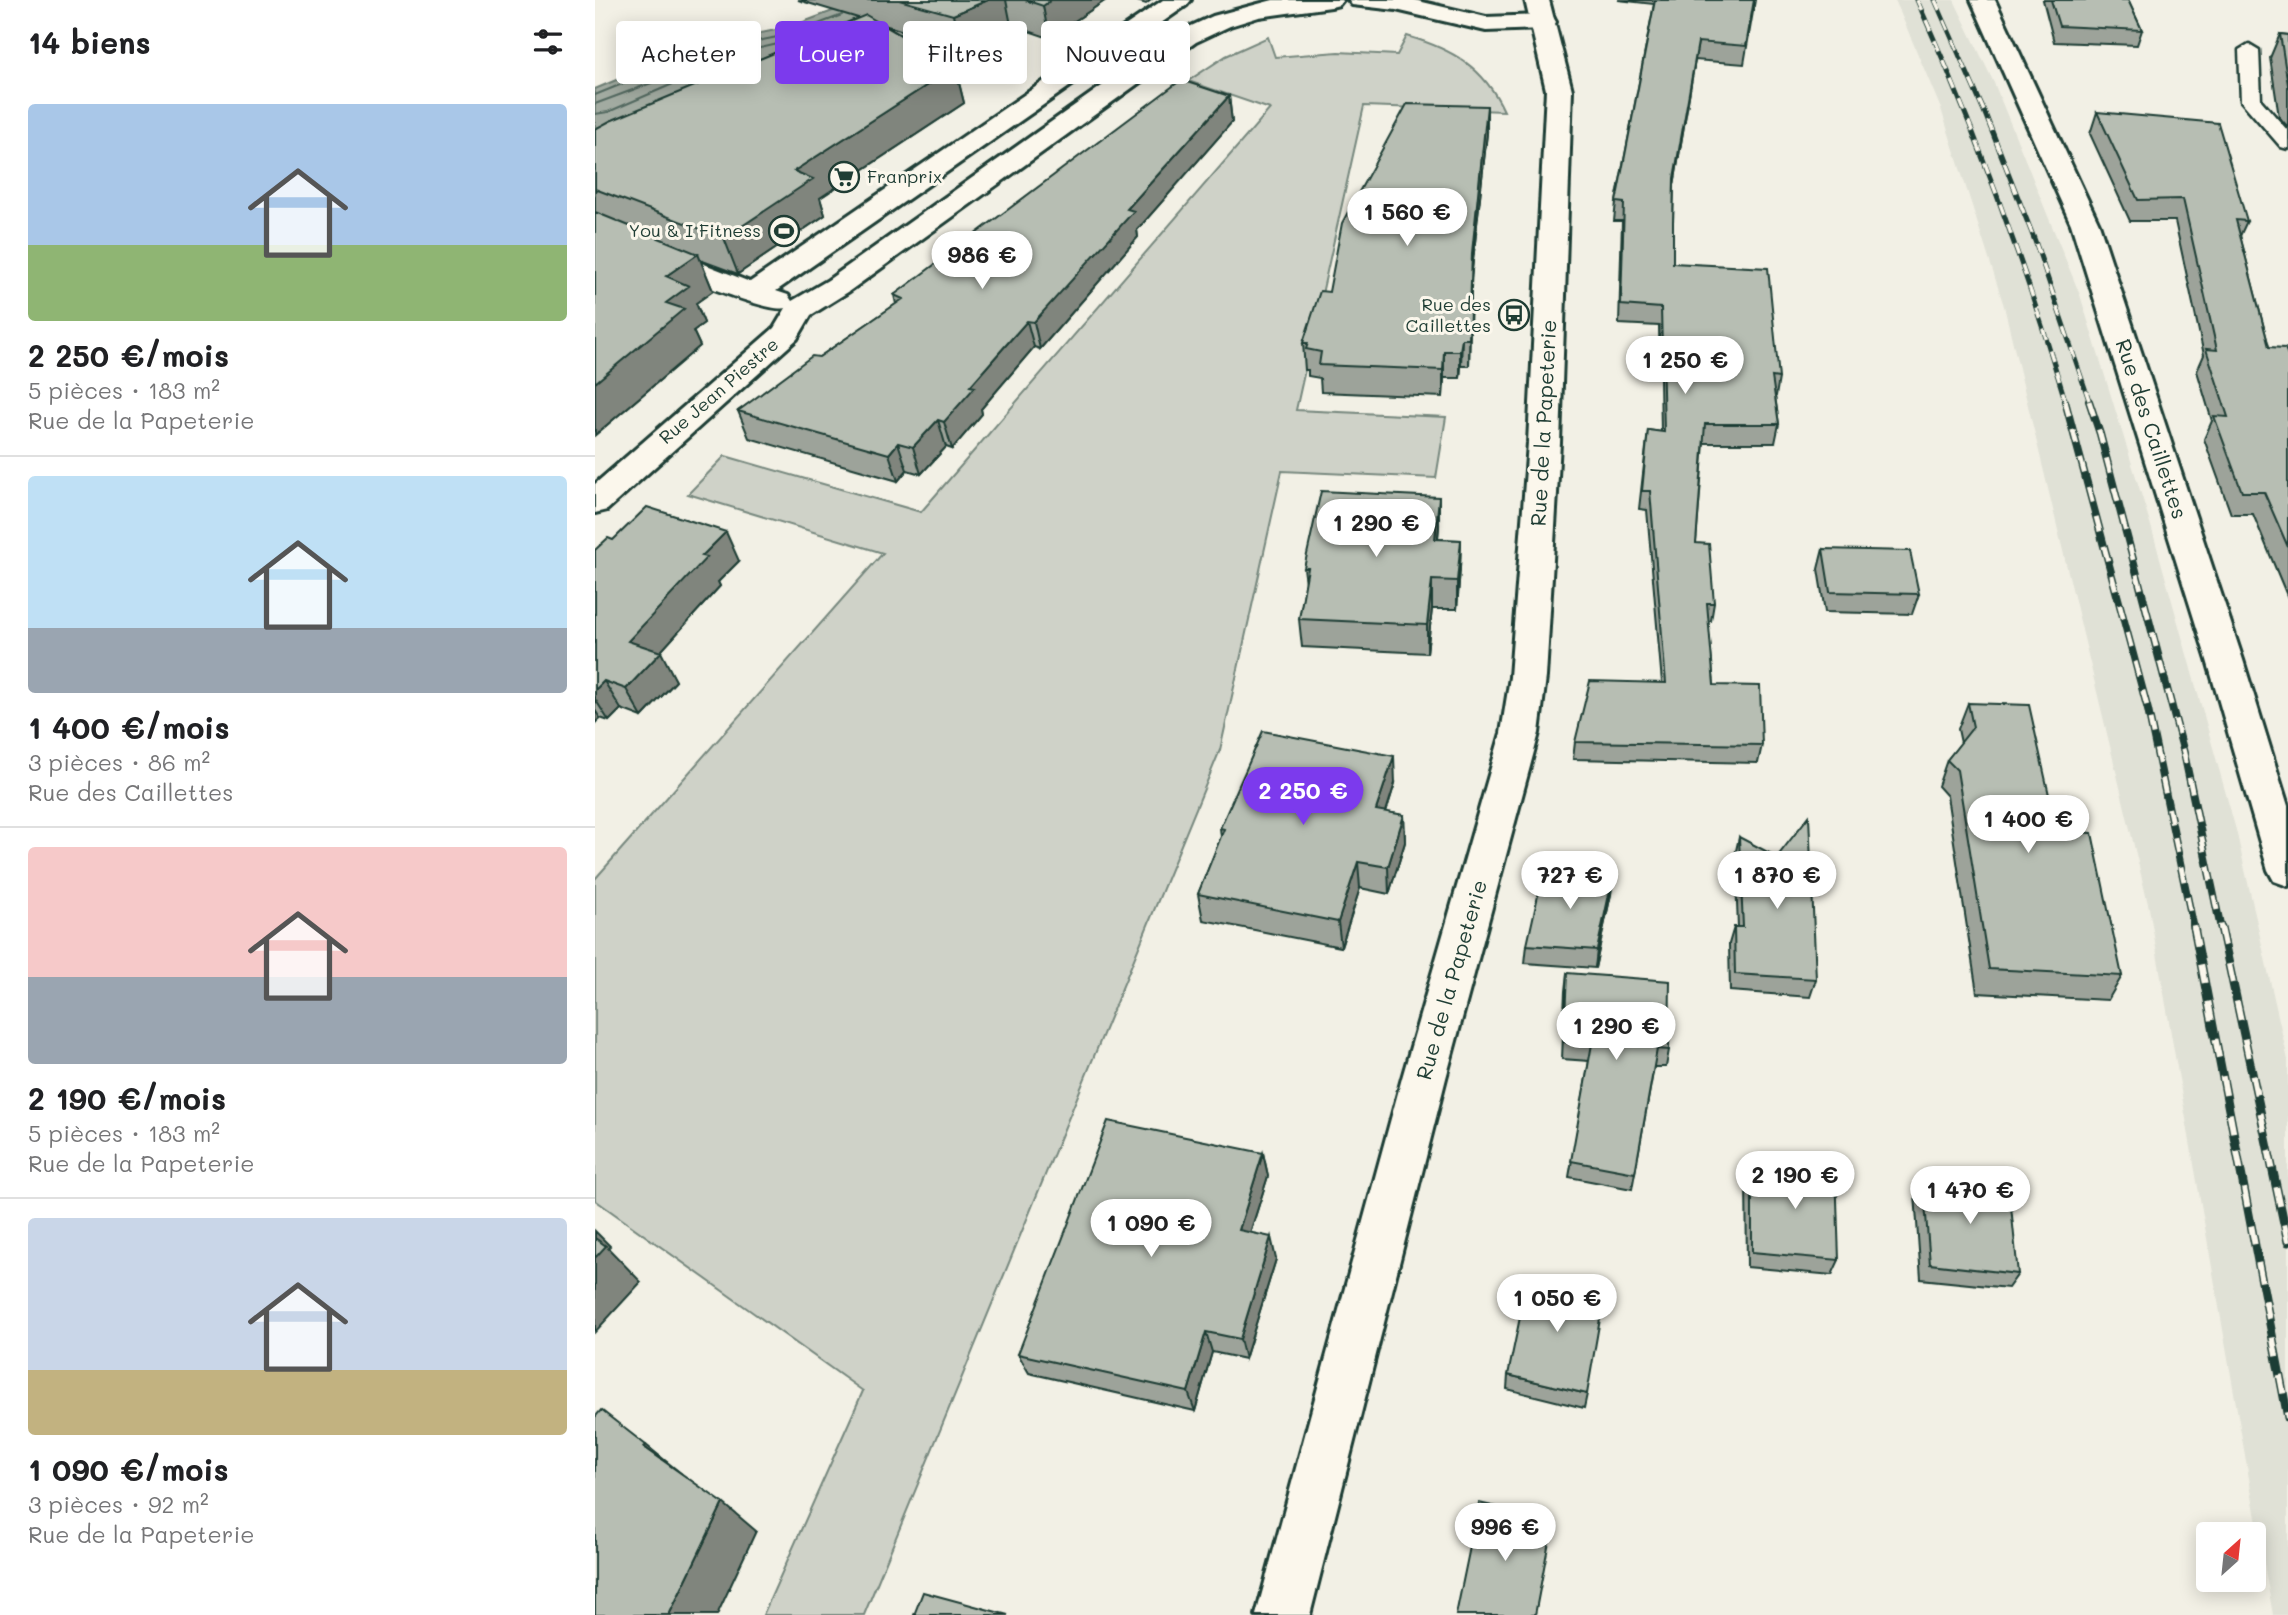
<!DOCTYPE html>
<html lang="fr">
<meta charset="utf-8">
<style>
:root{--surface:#fff;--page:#f2f2f2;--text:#202124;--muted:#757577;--line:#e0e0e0;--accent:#7c3aed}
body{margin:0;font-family:Mali,sans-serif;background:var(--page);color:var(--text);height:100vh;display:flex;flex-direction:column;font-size:26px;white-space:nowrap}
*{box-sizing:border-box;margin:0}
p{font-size:23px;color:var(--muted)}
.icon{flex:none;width:38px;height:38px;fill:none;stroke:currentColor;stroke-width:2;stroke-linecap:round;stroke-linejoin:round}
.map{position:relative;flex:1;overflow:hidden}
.details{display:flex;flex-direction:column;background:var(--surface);width:595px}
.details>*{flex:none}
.banner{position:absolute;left:21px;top:21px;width:665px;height:63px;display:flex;gap:14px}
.needle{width:46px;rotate:27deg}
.buttons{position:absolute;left:1601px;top:1522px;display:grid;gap:14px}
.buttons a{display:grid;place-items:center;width:70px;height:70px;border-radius:7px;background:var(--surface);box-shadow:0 4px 18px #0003;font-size:35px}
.price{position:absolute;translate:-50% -60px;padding:0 16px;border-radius:24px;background:#fff;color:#222;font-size:23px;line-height:46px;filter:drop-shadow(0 2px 4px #0008)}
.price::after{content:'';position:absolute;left:50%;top:42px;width:21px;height:16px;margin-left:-10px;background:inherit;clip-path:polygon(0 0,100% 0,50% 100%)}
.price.current{background:var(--accent);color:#fff}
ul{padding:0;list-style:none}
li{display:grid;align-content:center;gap:14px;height:371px;padding:0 28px}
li+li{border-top:2px solid var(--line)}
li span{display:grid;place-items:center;height:217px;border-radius:7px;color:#555}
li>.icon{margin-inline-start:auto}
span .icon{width:126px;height:126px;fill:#fffc;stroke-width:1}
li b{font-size:30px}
h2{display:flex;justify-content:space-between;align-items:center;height:84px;padding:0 28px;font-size:30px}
.tag{padding:0 24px;border-radius:7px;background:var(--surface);box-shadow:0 4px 18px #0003;font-size:24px;line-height:63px}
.tag.current{background:var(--accent);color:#fff}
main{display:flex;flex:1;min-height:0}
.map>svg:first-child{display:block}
</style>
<main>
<section class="details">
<h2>14 biens<svg class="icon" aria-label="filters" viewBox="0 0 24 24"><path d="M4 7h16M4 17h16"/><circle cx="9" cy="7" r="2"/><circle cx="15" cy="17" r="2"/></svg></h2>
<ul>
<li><span style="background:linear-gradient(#a9c7e8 65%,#8fb573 0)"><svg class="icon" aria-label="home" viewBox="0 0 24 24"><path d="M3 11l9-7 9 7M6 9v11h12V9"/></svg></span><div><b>2 250 €/mois</b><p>5 pièces · 183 m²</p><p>Rue de la Papeterie</p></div></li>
<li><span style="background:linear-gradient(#bfe0f5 70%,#9aa5b1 0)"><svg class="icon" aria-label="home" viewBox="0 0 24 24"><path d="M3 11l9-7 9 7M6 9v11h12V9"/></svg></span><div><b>1 400 €/mois</b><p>3 pièces · 86 m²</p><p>Rue des Caillettes</p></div></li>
<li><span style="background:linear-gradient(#f6c9c9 60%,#9aa5b1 0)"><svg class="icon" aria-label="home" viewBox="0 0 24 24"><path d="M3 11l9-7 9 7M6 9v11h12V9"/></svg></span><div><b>2 190 €/mois</b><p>5 pièces · 183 m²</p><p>Rue de la Papeterie</p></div></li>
<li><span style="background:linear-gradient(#c9d6e8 70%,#c2b280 0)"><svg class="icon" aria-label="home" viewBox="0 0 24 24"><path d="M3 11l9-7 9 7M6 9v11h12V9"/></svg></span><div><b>1 090 €/mois</b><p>3 pièces · 92 m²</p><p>Rue de la Papeterie</p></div></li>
</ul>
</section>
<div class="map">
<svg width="1693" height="1615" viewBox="0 0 1693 1615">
<rect width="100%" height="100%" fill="#f2f0e5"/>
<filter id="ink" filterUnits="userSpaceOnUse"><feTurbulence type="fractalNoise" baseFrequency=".0143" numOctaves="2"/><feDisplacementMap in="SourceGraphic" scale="14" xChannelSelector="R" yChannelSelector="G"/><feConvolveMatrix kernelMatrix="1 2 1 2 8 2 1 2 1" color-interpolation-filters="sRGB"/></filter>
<g filter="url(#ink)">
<path fill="#e0e1d6" d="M1300,0H1359L1399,83L1485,295L1556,526L1641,830L1693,1060V1615H1678L1554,908L1409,306L1346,109Z"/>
<path fill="#cfd2c8" stroke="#77887e" stroke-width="2" d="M812,36C857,49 889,67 909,111L769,106L701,410L851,417L841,478L687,471L625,750L269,1615H168L268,1391L0,1200V879L288,553L93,494L130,456L326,512L675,109L593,81L631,56L673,37L680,57L743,52L802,55Z"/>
<path fill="#a2aba1" stroke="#6e7f75" stroke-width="2" d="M267,0H395L30,156L0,172V89L78,56L122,42L195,27Z"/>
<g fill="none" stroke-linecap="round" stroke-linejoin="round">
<path stroke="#536960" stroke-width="2" d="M0,95L81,62L124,49L197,34L247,15
M0,104L126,57L213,37
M0,114L13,112L87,80L152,63"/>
<g stroke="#1f3d34" stroke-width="5">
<path id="service" d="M1654,44L1664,50L1666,100L1693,131V149L1686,147L1646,101L1644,50Z"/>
</g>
<g stroke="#1f3d34" stroke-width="6">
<path id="minor" d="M568,0H596L592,5L181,291L193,295L197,301L233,280L583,32L618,16L678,0H748L744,5L736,7L664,17L635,26L601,42L253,292L216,315L202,339L12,510L0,513V484L179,328L191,308C165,314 32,252 0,239V221L155,282Z
M753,0H819L891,17L949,15L958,17L961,22L958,27L949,29L891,31L801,10L757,5Z
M1376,0H1400L1504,224L1648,660L1693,806V886L1679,881L1673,870L1612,660L1476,224Z"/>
</g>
<g stroke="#1f3d34" stroke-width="6">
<path id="tertiary" d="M930,0H954L977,90L965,443L951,677L944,733L851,1078L715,1615H661L807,1078L906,733L915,677L933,443L951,90Z"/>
</g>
<use href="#service" fill="#fbf7ec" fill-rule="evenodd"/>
<use href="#minor" fill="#fbf7ec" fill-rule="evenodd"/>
<use href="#tertiary" fill="#fbf7ec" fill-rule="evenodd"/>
<g stroke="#1f3d34" stroke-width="5">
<path id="rail-far2" d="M1322,0C1381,131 1430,265 1471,403
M1340,0L1389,111L1440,241L1495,403"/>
</g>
<g stroke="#1f3d34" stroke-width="8">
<path id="rail-far1" d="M1470,401L1553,710L1599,929
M1494,401L1505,434L1589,753L1626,929"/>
</g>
<g stroke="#1f3d34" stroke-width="9">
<path id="rail" d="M1599,927L1693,1418
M1626,927L1693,1242"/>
</g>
<use href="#rail-far2" stroke="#fbf7ec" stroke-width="3.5" stroke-dasharray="11" stroke-linecap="butt"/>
<use href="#rail-far1" stroke="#fbf7ec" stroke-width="5" stroke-dasharray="15" stroke-linecap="butt"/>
<use href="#rail" stroke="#fbf7ec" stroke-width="6" stroke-dasharray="19" stroke-linecap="butt"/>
</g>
<path fill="#9da39a" stroke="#1f3d34" stroke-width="2" d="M203,0H511L454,38L416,25L365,48L289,25L360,67L369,103L225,198L230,215L143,274L105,260L118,291L101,303L109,323L98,331L105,346L0,435V129L263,18Z
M539,0H556L551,4Z
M1023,0H1160L1149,64L1100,60L1079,185L1078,222V263L1184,378L1181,396H1180L1184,424L1180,443H1109L1101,543L1119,603L1116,621H1113L1119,685L1167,745L1163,763L978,759L980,742L1067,683L1052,510L1044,509L1053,430L1066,432L1064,326L1024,324L1027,221H1019L1021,202L1059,4Z
M1448,0H1533L1547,30L1542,45L1459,42Z
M1685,34L1693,35V127L1684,117L1675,58Z
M634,96L637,122L542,230L543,237L445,349L439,347L386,409L387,414L357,449L351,447L326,474L312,470L303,481L154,438L143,411L224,357L301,304L299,295Z
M1502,112L1652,221L1645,236L1674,347L1693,355V598L1658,514H1636L1609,439L1617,421L1602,371L1609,355L1580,221H1535L1495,134Z
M892,133L876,279L874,366H866L865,378H849L848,397L726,392L725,378L713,376V370H710L708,343L734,292Z
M844,526L843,539L866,540L865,568L862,609H837L832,653L707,647L704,619L711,583L709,568Z
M1228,549L1324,594L1317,614L1230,612L1223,569Z
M0,550L144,561L123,582L125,586L65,652L81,681L47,717L26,709L14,721L5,718L0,723Z
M1373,703L1462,831L1527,976L1513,1000L1382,993L1352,796L1343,786L1352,760L1366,743L1363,729Z
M800,783L791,812L809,815L810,842L794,894L765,888L746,947L608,920L603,894L626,837L625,828Z
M1144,837L1221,979L1215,997L1135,991L1134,944L1139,927H1143L1140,855Z
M1018,876L1016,894L1000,968L930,963L932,945Z
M972,973L1074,1050L1071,1067H1059L1037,1189L974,1177L994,1061L967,1059L970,991Z
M668,1153L673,1176L655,1233L681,1259L650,1359L617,1352L600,1411L434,1373L423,1354Z
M1157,1162L1244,1260L1237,1275L1152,1267L1151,1178Z
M1328,1178L1423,1274L1413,1288L1326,1279L1320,1194Z
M913,1375L992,1394L989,1408L912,1389Z"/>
<path fill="#80857d" stroke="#1f3d34" stroke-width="2" d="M393,0H411L416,25L365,48L358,15Z
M456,0H511L454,38L448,6Z
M1103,42L1100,60L1077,197L1079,178Z
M360,67L369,103L225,198L230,215L143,274L129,238L199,171Z
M634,96L637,122L542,230L543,237L445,349L439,322L532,209Z
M892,106V133L876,279L874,366L877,253Z
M103,254L118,291L101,303L109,323L98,331L105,346L0,435V383L71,303V276Z
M432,321L439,347L386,409L387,414L357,449L349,422L375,386Z
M867,339L866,366L865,378V351Z
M849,351V378L848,397V370Z
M343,420L351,447L326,474L318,447Z
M303,443L312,470L303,481L294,454Z
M844,497V526L840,567V539Z
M131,532L144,561L123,582L125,586L49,670L33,641L107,556Z
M866,540L865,568L862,609V581Z
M837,580V609L832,653V625Z
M66,652L81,681L47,717L31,689Z
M9,681L26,709L14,721L0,699V690Z
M0,710L5,718L0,723Z
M799,756L800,783L783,837L781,810Z
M809,815L810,842L794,894L793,867Z
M763,862L765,888L746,947L743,922Z
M1018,876L1016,894L1000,968L1002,950Z
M668,1153L673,1176L649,1252L644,1230Z
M0,1231L15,1246L13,1248L46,1282L0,1332Z
M676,1237L681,1259L650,1359L645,1339Z
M611,1332L617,1352L600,1411L593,1392Z
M51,1445L87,1474L49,1447Z
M128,1503L161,1531L122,1615H74Z"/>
<path fill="#b7beb3" stroke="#1f3d34" stroke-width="2" d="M304,0H393L358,15Z
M430,0H456L448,6Z
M1060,0H1159L1151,46L1103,42L1079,178L1078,222V263L1173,268L1184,378L1177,377L1184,424H1110L1101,543L1114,544L1119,603H1112L1119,685L1165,686L1167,745L980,742L995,681L1071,683L1055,491H1047L1053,430L1069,432L1066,308L1026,305L1029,203L1021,202Z
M1456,0H1533L1547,30L1464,26Z
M271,15L360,67L199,171L218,179L129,238L0,189V129L15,121Z
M1685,34L1693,35V85Z
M586,80L634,96L532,209L539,211L439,322L432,321L375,386L380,387L349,422L343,420L318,447L303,443L294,454L143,411L217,356L224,357L308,299L299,295Z
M812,104L892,106L877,253L874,339H867L865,351H849L848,370L724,365L726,352L711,349L713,343H708L725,291L734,292L747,223Z
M1502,112L1623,123L1652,221L1641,220L1674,347L1690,348L1693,355V547L1669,492H1647L1619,416L1633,417L1611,349L1622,350L1588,199L1543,200Z
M0,212L103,254L71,276L94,286L71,303L89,309L0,383Z
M726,491L844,497L840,539L866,540L862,581L837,580L832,625L704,619L713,568H709Z
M52,507L131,532L107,556L112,557L33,641L66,652L31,689L9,681L0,690V550L13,538L18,540Z
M1228,549L1315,551L1324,594L1235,592Z
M1373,703L1434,705L1462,831L1497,833L1527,976L1394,969L1362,770L1352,760L1378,727Z
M668,731L799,756L781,810L809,815L793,867L763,862L743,922L603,894L629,829L625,828Z
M1214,816L1221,979L1140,974L1139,927H1148L1144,837L1182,857Z
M948,873L1018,876L1002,950L932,945Z
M972,973L1075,981L1074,1050L1062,1049L1040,1173L976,1161L997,1044L969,1042Z
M513,1121L668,1153L644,1230L676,1237L645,1339L611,1332L593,1392L423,1354Z
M1157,1162L1241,1170L1244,1260L1157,1252Z
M1328,1178L1414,1187L1423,1274L1335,1264Z
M0,1238L11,1246L0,1258Z
M934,1274L1010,1290L992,1394L913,1375Z
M6,1410L51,1445L49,1447L128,1503L74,1615H0V1417Z
M884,1503L958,1520L940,1615H861Z
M328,1592L413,1615H319Z"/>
</g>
<defs>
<g id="supermarket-ring" transform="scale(1.575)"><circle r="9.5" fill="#fbf7ec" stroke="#1f3d34" stroke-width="1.5"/><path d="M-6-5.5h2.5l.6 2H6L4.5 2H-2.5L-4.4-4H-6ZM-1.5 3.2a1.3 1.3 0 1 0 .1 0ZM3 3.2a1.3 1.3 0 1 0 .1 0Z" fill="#1f3d34"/></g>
<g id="stadium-ring" transform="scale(1.575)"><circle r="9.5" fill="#fbf7ec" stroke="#1f3d34" stroke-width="1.5"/><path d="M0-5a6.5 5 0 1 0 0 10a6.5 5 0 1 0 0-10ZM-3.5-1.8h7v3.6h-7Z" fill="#1f3d34"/></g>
<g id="bus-ring" transform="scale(1.575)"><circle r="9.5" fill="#fbf7ec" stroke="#1f3d34" stroke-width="1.5"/><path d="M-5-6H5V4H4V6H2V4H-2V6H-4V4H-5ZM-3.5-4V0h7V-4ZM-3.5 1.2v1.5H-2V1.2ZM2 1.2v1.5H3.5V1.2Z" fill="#1f3d34"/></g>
</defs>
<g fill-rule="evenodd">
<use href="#supermarket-ring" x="249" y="177"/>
<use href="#stadium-ring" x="189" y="231"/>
<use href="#bus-ring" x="919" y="315"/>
</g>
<g text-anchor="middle" stroke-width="6" stroke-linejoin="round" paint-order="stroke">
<g font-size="18" fill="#1f3d34" stroke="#fbf7ec" text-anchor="end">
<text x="272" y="183" text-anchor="start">Franprix</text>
<text x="166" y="237">You &amp; I Fitness</text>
<text x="896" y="311">Rue des<tspan x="896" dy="21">Caillettes</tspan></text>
</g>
<g font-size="18" fill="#1f3d34" stroke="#fbf7ec">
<text transform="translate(124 391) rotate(-41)" y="6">Rue Jean Piestre</text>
</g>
<g font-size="21" fill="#1f3d34" stroke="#fbf7ec">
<text transform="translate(949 423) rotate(-87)" y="7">Rue de la Papeterie</text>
<text transform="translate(1556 429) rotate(72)" y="7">Rue des Caillettes</text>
<text transform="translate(857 980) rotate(-74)" y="7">Rue de la Papeterie</text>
</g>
</g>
</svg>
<div class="buttons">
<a><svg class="needle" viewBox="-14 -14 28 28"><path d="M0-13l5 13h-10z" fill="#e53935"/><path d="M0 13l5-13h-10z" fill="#757577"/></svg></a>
</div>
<b class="price" style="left:812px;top:248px">1 560 €</b>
<b class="price" style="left:387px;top:291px">986 €</b>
<b class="price" style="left:1090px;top:396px">1 250 €</b>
<b class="price" style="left:781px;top:559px">1 290 €</b>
<b class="price current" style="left:708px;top:827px">2 250 €</b>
<b class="price" style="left:1433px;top:855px">1 400 €</b>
<b class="price" style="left:975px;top:911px">727 €</b>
<b class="price" style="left:1182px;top:911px">1 870 €</b>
<b class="price" style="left:1021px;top:1062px">1 290 €</b>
<b class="price" style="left:1200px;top:1211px">2 190 €</b>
<b class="price" style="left:1375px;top:1226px">1 470 €</b>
<b class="price" style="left:556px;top:1259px">1 090 €</b>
<b class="price" style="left:962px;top:1334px">1 050 €</b>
<b class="price" style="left:910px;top:1563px">996 €</b>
<div class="banner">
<a class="tag">Acheter</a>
<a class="tag current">Louer</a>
<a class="tag">Filtres</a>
<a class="tag">Nouveau</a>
</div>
</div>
</main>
